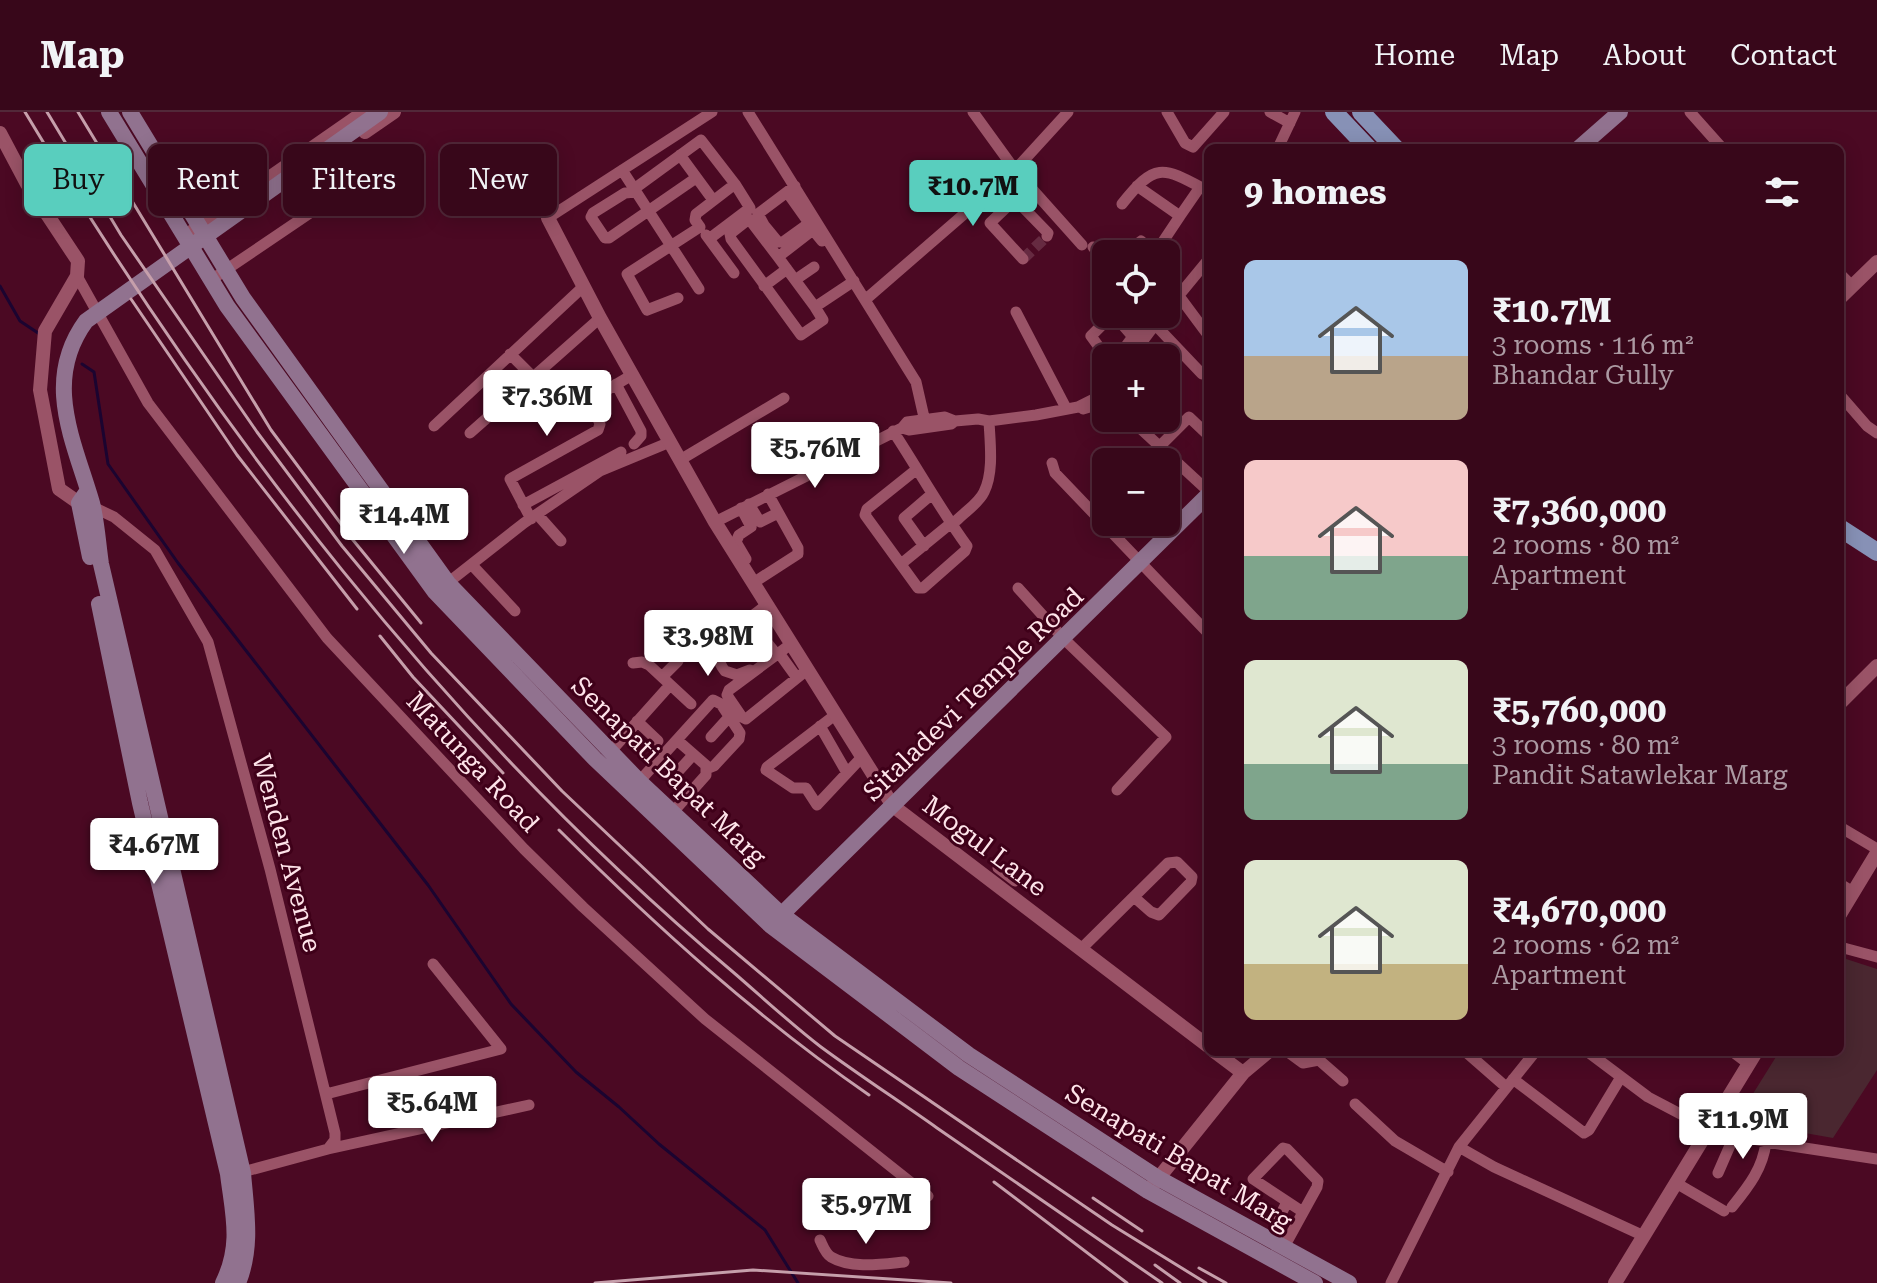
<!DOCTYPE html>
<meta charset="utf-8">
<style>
:root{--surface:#38071a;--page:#431527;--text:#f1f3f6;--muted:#ab99a2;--line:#522839;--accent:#59cebe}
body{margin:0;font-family:"Roboto Serif",serif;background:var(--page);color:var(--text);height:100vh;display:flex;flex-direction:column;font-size:30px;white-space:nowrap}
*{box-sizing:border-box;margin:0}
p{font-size:26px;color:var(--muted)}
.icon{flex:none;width:44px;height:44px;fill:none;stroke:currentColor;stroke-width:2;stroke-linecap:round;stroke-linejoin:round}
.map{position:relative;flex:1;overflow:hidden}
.drawer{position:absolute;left:1204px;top:32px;width:640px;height:912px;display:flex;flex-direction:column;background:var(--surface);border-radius:12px;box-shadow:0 4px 20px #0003,0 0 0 2px var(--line)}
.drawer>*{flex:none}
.hud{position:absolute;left:24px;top:32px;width:760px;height:72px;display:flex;gap:16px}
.controls{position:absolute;left:1092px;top:128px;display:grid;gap:16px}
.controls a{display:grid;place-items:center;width:88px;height:88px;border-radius:12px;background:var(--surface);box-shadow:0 4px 20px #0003,0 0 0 2px var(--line);font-size:40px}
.price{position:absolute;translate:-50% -68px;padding:0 18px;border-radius:8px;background:#fff;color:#222;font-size:26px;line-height:52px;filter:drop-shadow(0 2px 4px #0008)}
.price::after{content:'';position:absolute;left:50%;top:48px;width:24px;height:18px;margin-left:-12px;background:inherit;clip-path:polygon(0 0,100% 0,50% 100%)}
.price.selected{background:var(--accent);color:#111}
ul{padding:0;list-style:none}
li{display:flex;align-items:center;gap:24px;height:200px;padding:0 40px}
li span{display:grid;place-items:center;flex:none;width:224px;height:160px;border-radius:12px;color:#555}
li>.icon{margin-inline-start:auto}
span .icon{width:96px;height:96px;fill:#fffc;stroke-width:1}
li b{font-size:34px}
h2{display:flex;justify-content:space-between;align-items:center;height:96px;padding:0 40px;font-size:34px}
.pill{padding:0 28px;border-radius:12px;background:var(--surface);box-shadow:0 4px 20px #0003,0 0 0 2px var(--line);font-size:28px;line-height:72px}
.pill.selected{background:var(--accent);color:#111}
header{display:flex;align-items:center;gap:48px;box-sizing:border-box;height:112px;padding:0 40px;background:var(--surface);border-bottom:2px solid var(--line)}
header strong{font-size:38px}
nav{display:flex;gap:44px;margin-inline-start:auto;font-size:28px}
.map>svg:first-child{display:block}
</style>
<header>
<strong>Map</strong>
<nav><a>Home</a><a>Map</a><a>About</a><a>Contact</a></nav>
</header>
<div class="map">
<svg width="1877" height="1171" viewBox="0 0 1877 1171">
<rect width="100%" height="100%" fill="#4b0923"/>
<path fill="#4a2730" d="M1840,845L1877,857V958L1833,1026L1736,1009L1779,940H1840Z"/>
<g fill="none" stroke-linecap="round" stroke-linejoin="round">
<path stroke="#1b0430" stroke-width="3" d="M0,174L20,209L38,221
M82,252L94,260L108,352L178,451L428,773L511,892L576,960L619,995L659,1032L765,1118L798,1171"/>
<path stroke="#662a41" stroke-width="11" stroke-dasharray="11 5.5" stroke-linecap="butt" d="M1023,147L1047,124"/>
<path stroke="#9a5367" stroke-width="11" d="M748,0L916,270L926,314
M973,0L1015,58L1068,0
M1167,0L1185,31L1193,35L1224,0
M1270,0L1290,11
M1690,0L1722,36
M1278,36L1295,0
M680,43L713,88
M622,58L699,177
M795,74L758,102L764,113L778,130H783L808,112
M1137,74L1180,104L1200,75
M634,77L701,28L735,72L696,102L695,108L700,115L627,162L647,198L678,186
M636,80L625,81L593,101L591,105L605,126H609L696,66
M787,80L809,111
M1015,87L1048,121L1047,124
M1122,92C1156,49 1163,55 1208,79
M548,106L712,0
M706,123L734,161
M709,127L750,96L735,72
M822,129L813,118L778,145L815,195L854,169
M1160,134L1180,104
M1093,135L1106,152
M1124,142L1141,129L1153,141
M778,145L749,107L730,122L731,127L801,223L823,208L815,195
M1023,147L990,111L1029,74
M1840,162L1852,174
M77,164L148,291L327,526L524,737L583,795L705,907L928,1084
M211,168L344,78
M795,168L814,155
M764,174L787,157
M1179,184L1208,223
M865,188L1015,58L1082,133
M1166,199L1208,148
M1016,200L1066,296
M1129,202L1144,219
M1145,202L1202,262L1208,261
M510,242L533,265
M1107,246L1091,224L1113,202L1133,225
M1117,246L1140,215
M1130,246L1163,202
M616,272L641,319V324L634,332
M1840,283L1867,314L1877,321
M1083,297L1106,290
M1129,306L1208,379
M434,314L584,174
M902,316L909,318L951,312L955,309
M893,319C918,357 940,397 967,434L965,439L923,476H918L865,403L867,397L917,357
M470,321L600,206
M1161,333L1189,305L1208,323
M680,348L784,286
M1052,351L1055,361L1208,521
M749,392L760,410L778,401
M523,393L621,340
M93,395L114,405L155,438L208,530L270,757L335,1021V1028L328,1037L239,1061
M741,396L751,415L739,423L736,430L746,447
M537,402L561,429
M531,407L510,367L598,318L600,312L590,288L632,263
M957,408C966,399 979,391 984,380C994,360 990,331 989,309
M715,410L902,316L907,310L945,305L955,309L978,307L989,309L1036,303L1078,295L1106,281
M924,434L904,406L932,382
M901,452L950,412
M472,453L515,499
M753,471L798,442V436L768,382
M445,473L524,411L600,359L670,330
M1018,476L1064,527L1166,625L1117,678
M749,508L773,538
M791,532L729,578L727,583L742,605L746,607L807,558
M779,541L797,566
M633,551L642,550L649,553L691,592
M750,558L737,563L725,559C703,534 749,508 766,493
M662,565L678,549
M835,603L767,655L766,658L793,676H806L817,693L862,645
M637,609L658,629
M820,614L847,661
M711,625L730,604
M611,639L670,573
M673,665L693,643
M635,674L713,588L721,592L740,621L739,627L714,654L709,656L677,628
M673,700L706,663V655
M1840,715L1877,737
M998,756L1015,769
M1840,772L1853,780
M1840,835L1877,845
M1081,837L1168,751L1177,750L1192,765L1191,770L1159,803L1151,800L1134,785
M1288,940L1303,951L1319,948L1343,969
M1466,940L1506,975
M1588,940L1648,985L1709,1017L1766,1030L1877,1047
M1733,940L1749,952
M1513,967L1584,1021L1589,1018L1621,965
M326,982L501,937L433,852
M1355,992L1395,1029L1448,1060
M1459,1035L1494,1055L1644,1124
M328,1037L529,993
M1718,1061L1735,1022
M1676,1071L1724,1099
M1732,1095C1749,1074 1763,1056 1766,1030
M1279,1106L1287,1090
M820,1128C823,1134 825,1141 831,1145C851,1157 883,1152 904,1150
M1284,1135L1317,1075L1318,1069L1287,1037L1283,1036L1253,1067L1303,1100
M1391,1171L1459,1035L1535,940"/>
<path stroke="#9a5367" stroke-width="14" d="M365,20L394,0
M0,21L27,72L78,149L77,164L45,219L40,278L59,377L79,391L88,394
M548,106L600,206L715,410L893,694L1208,934
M190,121L364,0
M1840,186L1877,150
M1840,591L1877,554
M1840,802L1877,741
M1215,940L1243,961
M1153,1073L1243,961L1268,940
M1615,1171L1756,940"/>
<path stroke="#91728f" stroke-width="16" d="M109,0L227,194L435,480L595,647L770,813L959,956L1148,1079L1315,1171
M130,0L243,186L448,471L639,669L781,802L969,943L1158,1066L1349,1171
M1579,36L1620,0
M88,378L79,391L90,445
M99,492L140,691L228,1062C233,1103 242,1132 223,1171
M776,808L1208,383
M238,1171C253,1135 246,1098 243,1061L101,452C98,432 97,411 92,391C74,329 42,269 86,209L380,0"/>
<path stroke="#8791b6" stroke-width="18" d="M1334,0L1368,36
M1361,0L1395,36
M1840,416L1877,440"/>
<path stroke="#c69fab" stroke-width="3" d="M25,0C217,320 446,619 733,860C762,885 791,912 821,935C859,963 899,989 937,1016C1012,1068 1087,1120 1162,1171
M47,0L121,123L257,320L342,434L431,541L562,679L708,817L835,924L1112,1113L1206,1171
M78,0L271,318L353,428L421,511
M131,187L237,343L357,497
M380,524L413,565L503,661
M559,718C656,814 757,906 869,983
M994,1070L1127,1171
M1093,1086L1142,1119
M1155,1153L1180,1171
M1199,1156L1226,1171
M595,1171L753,1158L951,1171"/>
</g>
<g text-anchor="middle" stroke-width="6" stroke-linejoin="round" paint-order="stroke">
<g font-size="26" fill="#fee4ea" stroke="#3f0019">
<text transform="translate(973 582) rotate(-44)" y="9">Sitaladevi Temple Road</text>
<text transform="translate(473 650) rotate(47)" y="9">Matunga Road</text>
<text transform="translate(669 659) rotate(44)" y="9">Senapati Bapat Marg</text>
<text transform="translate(985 734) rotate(37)" y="9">Mogul Lane</text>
<text transform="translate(287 741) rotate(75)" y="9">Wenden Avenue</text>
<text transform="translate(1179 1045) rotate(31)" y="9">Senapati Bapat Marg</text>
</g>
</g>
</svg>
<div class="controls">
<a><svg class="icon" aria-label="locate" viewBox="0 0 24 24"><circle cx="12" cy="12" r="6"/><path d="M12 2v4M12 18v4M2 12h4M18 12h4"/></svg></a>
<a>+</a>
<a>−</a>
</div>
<b class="price selected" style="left:973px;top:116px">₹10.7M</b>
<b class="price" style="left:547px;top:326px">₹7.36M</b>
<b class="price" style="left:815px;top:378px">₹5.76M</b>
<b class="price" style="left:404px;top:444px">₹14.4M</b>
<b class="price" style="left:708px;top:566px">₹3.98M</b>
<b class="price" style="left:154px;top:774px">₹4.67M</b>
<b class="price" style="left:432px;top:1032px">₹5.64M</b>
<b class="price" style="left:1743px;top:1049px">₹11.9M</b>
<b class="price" style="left:866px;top:1134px">₹5.97M</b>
<div class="hud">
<a class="pill selected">Buy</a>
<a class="pill">Rent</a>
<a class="pill">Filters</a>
<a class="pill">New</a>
</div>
<section class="drawer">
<h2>9 homes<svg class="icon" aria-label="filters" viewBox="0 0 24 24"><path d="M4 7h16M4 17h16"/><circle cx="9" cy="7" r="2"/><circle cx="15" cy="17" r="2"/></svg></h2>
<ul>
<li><span style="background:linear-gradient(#a9c7e8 60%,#b9a48a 0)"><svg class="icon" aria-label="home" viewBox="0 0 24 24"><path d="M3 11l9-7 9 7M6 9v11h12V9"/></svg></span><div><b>₹10.7M</b><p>3 rooms · 116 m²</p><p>Bhandar Gully</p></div></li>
<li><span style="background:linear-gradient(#f6c9c9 60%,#7fa58c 0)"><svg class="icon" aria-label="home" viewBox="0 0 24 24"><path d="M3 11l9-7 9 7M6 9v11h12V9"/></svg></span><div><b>₹7,360,000</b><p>2 rooms · 80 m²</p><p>Apartment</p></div></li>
<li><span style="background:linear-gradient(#dfe7d0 65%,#7fa58c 0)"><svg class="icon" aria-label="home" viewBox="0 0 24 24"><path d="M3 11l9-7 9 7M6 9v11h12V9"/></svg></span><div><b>₹5,760,000</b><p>3 rooms · 80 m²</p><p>Pandit Satawlekar Marg</p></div></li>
<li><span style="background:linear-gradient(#dfe7d0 65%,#c2b280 0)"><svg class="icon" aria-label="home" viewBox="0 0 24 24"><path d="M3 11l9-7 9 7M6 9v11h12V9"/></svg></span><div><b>₹4,670,000</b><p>2 rooms · 62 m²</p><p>Apartment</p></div></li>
</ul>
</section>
</div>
